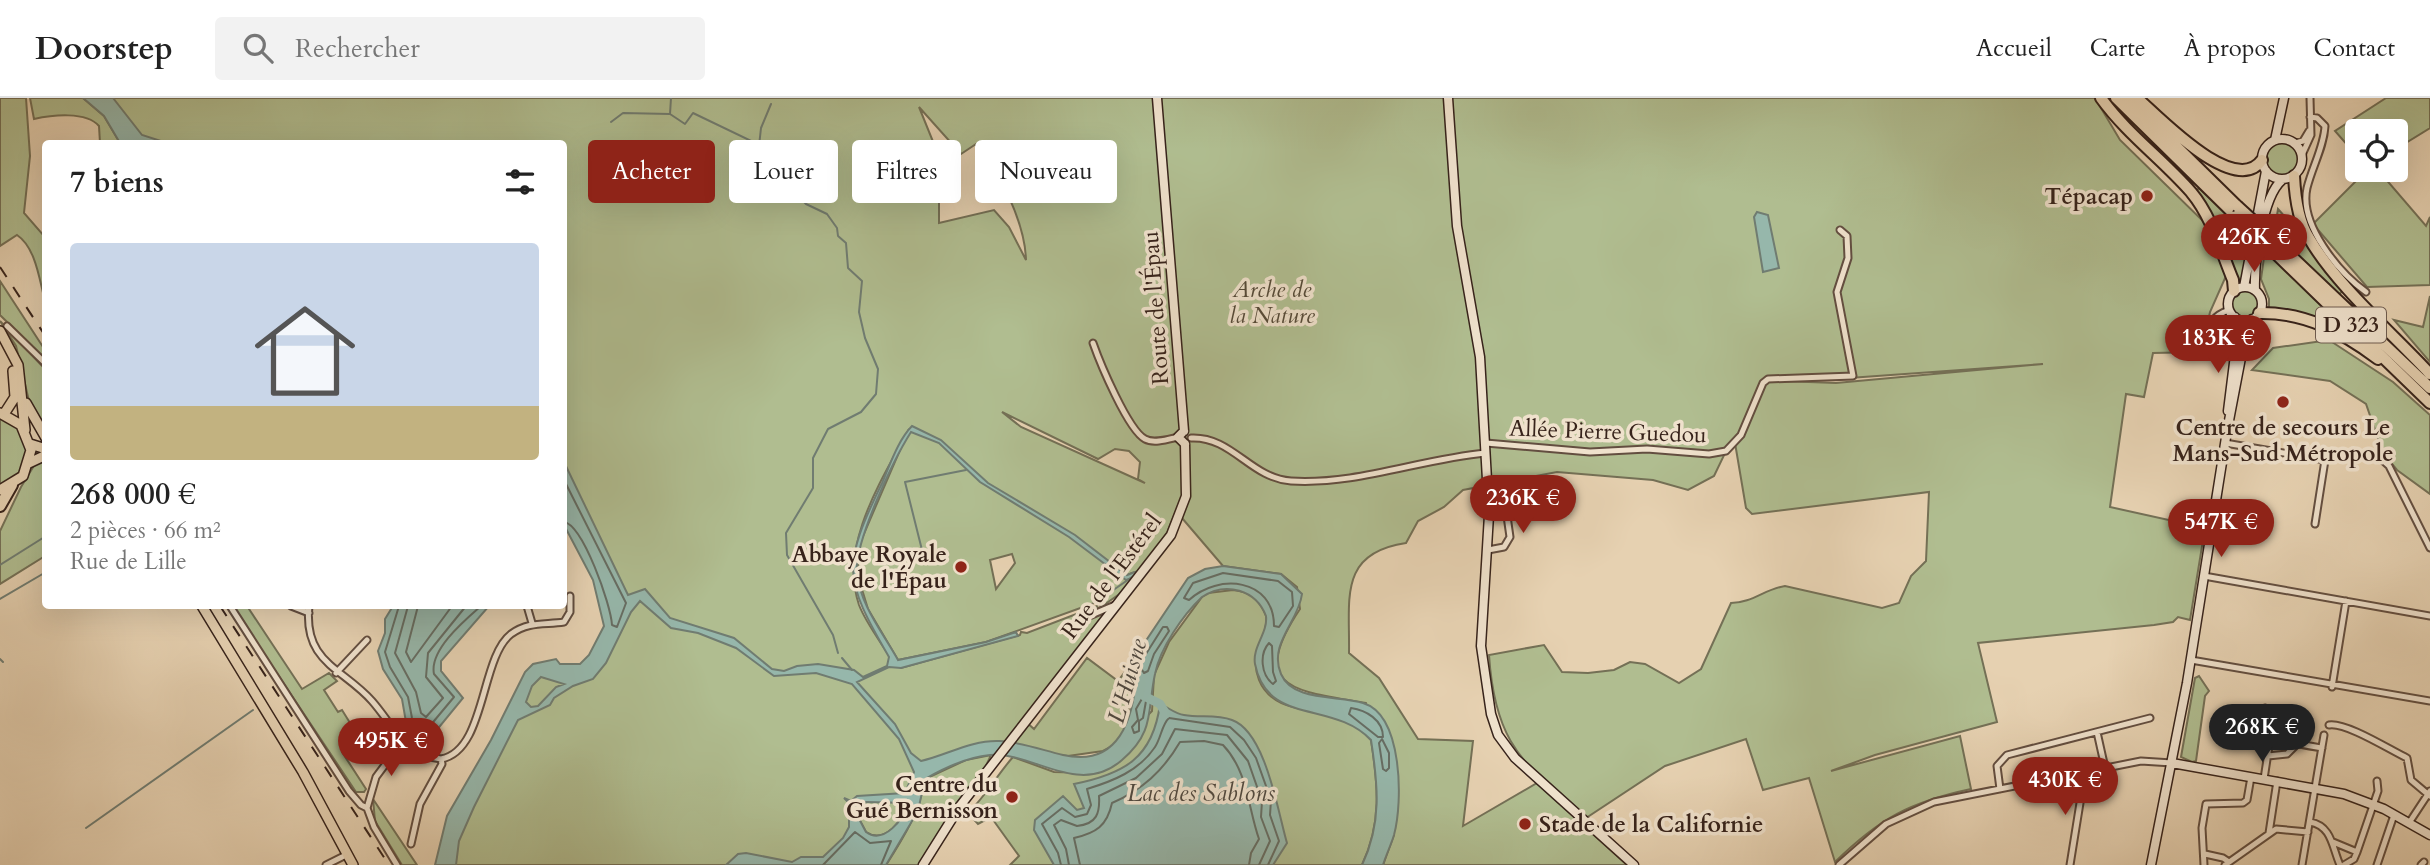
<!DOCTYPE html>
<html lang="fr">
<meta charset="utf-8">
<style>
:root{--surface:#fff;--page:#f2f2f2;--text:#222;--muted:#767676;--line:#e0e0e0;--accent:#8f2418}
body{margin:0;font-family:Cardo,serif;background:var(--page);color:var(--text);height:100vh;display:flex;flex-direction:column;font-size:26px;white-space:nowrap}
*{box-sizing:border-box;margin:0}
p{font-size:23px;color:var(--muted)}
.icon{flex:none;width:38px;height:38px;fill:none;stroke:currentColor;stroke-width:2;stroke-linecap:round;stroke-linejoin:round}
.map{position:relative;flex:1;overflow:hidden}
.panel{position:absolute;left:42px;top:42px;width:525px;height:469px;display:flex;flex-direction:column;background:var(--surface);border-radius:7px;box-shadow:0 7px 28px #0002}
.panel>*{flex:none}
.banner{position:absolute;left:588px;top:42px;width:665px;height:63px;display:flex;gap:14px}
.tools{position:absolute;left:2345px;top:21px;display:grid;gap:14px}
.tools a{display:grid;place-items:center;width:63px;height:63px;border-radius:7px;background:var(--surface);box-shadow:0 7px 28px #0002;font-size:35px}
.price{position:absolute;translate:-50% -60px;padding:0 16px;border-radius:24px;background:var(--accent);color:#fff;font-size:23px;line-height:46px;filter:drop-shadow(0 2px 4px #0008)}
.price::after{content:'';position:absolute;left:50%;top:42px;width:21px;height:16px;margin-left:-10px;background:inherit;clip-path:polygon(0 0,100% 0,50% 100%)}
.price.selected{background:#222;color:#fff}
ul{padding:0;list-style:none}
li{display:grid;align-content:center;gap:14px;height:371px;padding:0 28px}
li+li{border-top:2px solid var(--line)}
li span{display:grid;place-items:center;height:217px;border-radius:7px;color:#555}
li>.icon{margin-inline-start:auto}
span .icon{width:126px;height:126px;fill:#fffc;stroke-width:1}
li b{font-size:30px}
h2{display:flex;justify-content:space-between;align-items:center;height:84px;padding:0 28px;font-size:30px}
.tag{padding:0 24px;border-radius:7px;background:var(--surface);box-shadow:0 7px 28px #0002;font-size:24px;line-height:63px}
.tag.selected{background:var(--accent);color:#fff}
header{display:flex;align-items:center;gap:42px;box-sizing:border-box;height:98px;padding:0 35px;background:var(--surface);border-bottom:2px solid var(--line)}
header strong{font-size:33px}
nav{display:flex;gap:38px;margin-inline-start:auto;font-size:24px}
.search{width:490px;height:63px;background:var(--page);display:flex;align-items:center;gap:18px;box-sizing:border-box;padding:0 24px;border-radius:7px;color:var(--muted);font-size:26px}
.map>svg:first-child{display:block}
</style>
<header>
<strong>Doorstep</strong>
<div class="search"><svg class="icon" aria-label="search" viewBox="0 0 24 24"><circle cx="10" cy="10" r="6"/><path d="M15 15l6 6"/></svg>Rechercher</div>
<nav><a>Accueil</a><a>Carte</a><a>À propos</a><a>Contact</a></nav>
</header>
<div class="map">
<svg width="2430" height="767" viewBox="0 0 2430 767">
<rect width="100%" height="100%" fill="#e6d1b1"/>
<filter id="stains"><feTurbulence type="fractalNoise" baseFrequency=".00286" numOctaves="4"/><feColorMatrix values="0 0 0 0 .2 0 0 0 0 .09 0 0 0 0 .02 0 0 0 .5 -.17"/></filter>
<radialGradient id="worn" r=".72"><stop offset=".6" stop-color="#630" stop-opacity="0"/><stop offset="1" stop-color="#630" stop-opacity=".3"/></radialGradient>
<path fill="#b0bd90" stroke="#747056" stroke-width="2" fill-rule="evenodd" d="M0,0H26L30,58L24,115L45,139L44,199C39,179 35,149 17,137L0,148Z
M30,0H83L104,18L120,45H100L99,28C86,13 52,17 34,21Z
M97,0H2095L2120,42L2204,124L2226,178L2210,214L2201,254L2153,255L2144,299L2126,296L2110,409L2205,430L2190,522L2178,519L2173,524L2154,527L1978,545L1997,624L1875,657L1831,673L1960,638L1971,691C1910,704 1880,720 1835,764L1809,680L1763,692L1746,641L1665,668L1583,722C1523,663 1495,647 1489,557L1544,547L1562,574L1588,575L1614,572L1630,564L1645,566L1679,585L1701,571L1731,505C1752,505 1765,491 1785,488L1882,510L1899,505L1911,478L1926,463L1929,394L1752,416L1746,410L1735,345L1726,353L1714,378L1688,392L1653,382L1557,374L1463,392L1444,409L1418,423L1406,445C1338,455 1350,501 1349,555L1379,580L1418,641L1473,643L1463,728L1537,685L1627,767H1383L1394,737L1366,605C1299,593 1245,593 1300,511L1297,489L1281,476L1223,468L1176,413L1167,435L1138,477L1135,474L1127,477L1112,466L1126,482L1136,476L1128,490L1101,509L1097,504L986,544L898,562L868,511L857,475L860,445L909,331C881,383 839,447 859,507C866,525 880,543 890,559L889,563L901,570L1020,537L1021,534L1027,535L1097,508L1104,521L1025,623L1034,631L1087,560L1118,583L1127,571L1136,576L1124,634L1118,645L1103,653L1068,658L995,650L927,672L910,697L860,702L854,713L856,731L829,767H443L529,580L591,568L615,509L564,393V46L149,45ZM919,9L961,56L976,46C1000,74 1025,125 1026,162L1009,129L994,112L939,125V76L934,46ZM2043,266L1836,285L1781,283L1821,282ZM1002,314L1098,361L1115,351L1129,353L1140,364L1138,381L1145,385L1021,329ZM1012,456L1015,465L996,491L990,462Z
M2386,0H2430V30L2396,51V33H2357V58L2335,33Z
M2265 62a17 17 0 1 1 34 0a17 17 0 1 1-34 0Z
M2367,72H2378L2426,128L2430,119V187L2367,189L2313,126Z
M2199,90L2252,140L2241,186L2236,188L2195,94Z
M2278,111C2302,137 2318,166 2342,193L2339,197L2274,137Z
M2265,152L2356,241L2269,212V201L2261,181Z
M0,183L45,252V261L0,217Z
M2230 206a14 14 0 1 1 28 0a14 14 0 1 1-28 0Z
M2430,198V264L2394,222L2423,229Z
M0,223L45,271V334L29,303L16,248Z
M2329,242L2393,284L2430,317V396L2397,372L2383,355L2366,306L2330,283L2252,272L2273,250Z
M0,318L15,325L28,346L22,375L0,389Z
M43,361L45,458L0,486V433L21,389L35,366Z
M1233,492C1251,494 1260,502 1266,518C1269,539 1248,554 1259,582C1273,617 1317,609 1345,622C1355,627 1364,634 1371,642C1378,687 1382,725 1362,767H1010L1019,758L991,719L978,726L968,715C986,698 997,677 1013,659L1054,674L1090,675L1152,613L1154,577L1169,544L1202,499L1208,495Z
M232,508H247L302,591L329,575L337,583L324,592L338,614L342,612L360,641L342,654L366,691L364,694H356Z
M2199,578L2209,593L2205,598L2196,663L2192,664L2181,659L2195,580Z
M991,657L984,672L918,767H886C904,739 920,713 925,681L966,662Z
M373,701L417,767H402L375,723Z
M864,704H909C904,721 885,747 866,734L857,717L858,707Z"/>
<path fill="#96b7ab" stroke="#707c71" stroke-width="2" fill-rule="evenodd" d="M83,0H113L142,37L167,45H120L104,18Z
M1757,114L1768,117L1779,170L1763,174L1754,119Z
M912,328L941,342L988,385L1075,437L1127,477L1135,474L1138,478L1126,482L1069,439L980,384L939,345L911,334C894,361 854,444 857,475C860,507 883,535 898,562L986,544L1016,534L1018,538L901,570L889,569L857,584L895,626L911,655L921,663C947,657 971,642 999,643C1021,644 1042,652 1063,657C1119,670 1134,620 1136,576L1127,571L1188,480L1205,471L1223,468L1281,476L1302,496C1299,523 1268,546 1281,576C1293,604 1338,597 1363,605C1403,617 1403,704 1394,737C1391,747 1386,757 1383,767H1362C1382,725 1378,687 1371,642C1333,602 1267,628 1255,566C1252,549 1268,535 1266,518C1256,492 1226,483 1202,499C1183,517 1160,550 1155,576C1147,613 1155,634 1122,662C1079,700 1032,653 990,657C968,659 944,670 925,681L918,713L886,767H726L738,756L746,755L792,764L801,759H823L843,740L849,729V705L844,700L851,703L857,698L905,695L914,674L899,641L852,586L816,575L774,578L736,550L698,535L671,530L640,503L631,514L606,565L593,581L573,588L554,600L550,607L518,622L474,709L459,743L456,767H435L447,718L491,642L525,574L533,566L556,561L560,566H580L589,557L604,528L593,482L564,427V364L628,497L645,491L670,520L734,540L772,571L784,573L797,568L818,566L854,572L863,579L887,568L889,559C843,480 842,468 882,385C890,367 898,342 912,328ZM541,579L564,586L556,589L538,608L531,609L526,604L532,588ZM866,704L908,705C904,721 884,747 866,734L857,717L859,706Z
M393,508H489L441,563V573L463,600L427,644L420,643L406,624L402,601L383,571L378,553L385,535V521Z
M1160,606C1168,609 1175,616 1184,617C1200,620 1216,616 1232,622C1266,634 1278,715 1287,745L1273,767H1054L1034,732L1035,722L1063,698L1077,712L1084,710L1074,686C1124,676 1153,660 1160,606Z"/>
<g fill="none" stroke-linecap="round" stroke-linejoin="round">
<path stroke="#666d63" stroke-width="2" d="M564,382L626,505L617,529L612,527C611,507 583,427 564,424
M1223,475L1278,483L1292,494L1293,508L1279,529L1274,528C1274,480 1218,475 1189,502L1184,500L1193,485Z
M399,508L385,554L390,569L408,599L412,620L424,635L454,599L434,576C429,552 465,522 481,508
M408,508L395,555L416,594L421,615L426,619L443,600L426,579L428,555L466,508
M418,508L406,554L411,564L452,508
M1163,529H1167L1169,533L1154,556L1148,573L1144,575L1139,567Z
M1269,545L1272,548L1273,574L1276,583L1273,586C1261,577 1259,556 1269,545Z
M1143,599L1146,603L1143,620L1139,623V633L1134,635L1132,629L1138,622L1136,611Z
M1351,610C1366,612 1383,622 1383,639H1378L1349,616Z
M1382,641L1389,655V670L1386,673L1383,671L1379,645Z
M823,767L855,734L870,745L891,743L881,767
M1061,767L1058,755L1042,726L1062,710L1075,719L1087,716L1091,707L1087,691C1113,683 1139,673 1155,649C1161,640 1162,626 1169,620L1230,629L1244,642L1256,660L1271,702L1270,717L1279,743L1268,767
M1069,767L1066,751L1054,727L1061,722L1077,728C1097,726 1100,715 1099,698L1136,680L1162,656L1175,631L1227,637L1248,663L1262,703L1261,719L1270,743L1259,767
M1080,767L1074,740C1096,735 1107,728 1112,705C1142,692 1163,673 1180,644L1204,643L1223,647C1248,673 1248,710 1259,741L1251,755L1249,767"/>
<path stroke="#707c71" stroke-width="2" d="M671,0L670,16L685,26L693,15L774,54L791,81L792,91L806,106L827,116L837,130L838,138L846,145L848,170L862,183L859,214L865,240L878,271L876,296L861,314L828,331L813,360V390L786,435L787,457L833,537L838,555
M611,24L623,15L670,16
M759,48L761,30L771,6
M922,452L905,384L966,372
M0,467L46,438
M0,501L46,474
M1096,504L1135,477
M842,560L852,572
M0,561L3,564
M86,730L253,612"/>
<path stroke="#96b7ab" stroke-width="9" d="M1144,598L1160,606L1166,616"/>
<g stroke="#634e40" stroke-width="9">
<path id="street" d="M2310,19L2317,20L2325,28C2324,49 2312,69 2307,90C2299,126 2338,174 2366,194
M2295,45L2303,43L2309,33
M2302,57L2311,37L2310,0
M7,228L46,266
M1093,245C1100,265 1128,332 1145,341C1154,346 1169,341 1178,339
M2201,256C2217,238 2200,222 2229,212
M1191,340C1232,338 1250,380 1291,383C1358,387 1420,361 1486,355
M1486,345L1590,354L1647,351L1709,356L1726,353L1741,337L1763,285L1768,281L1853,278L1837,194L1848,160L1847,138L1840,132
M2225,345L2325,362L2315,426
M2379,359L2389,368L2430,450
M1488,398L1506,411L1510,439L1504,449L1488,452
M2204,478L2430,518
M230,508L349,693L361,707L367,710L374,729L397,767
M291,508L309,515
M309,508C303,565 343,570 372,603C394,628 403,656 441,661C486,653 480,560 511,536C529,523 545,527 564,524L570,514V498
M527,508L532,525
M1089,518L1115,507
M2191,562L2430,603
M336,575L367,542
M2332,589L2346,503
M2265,610L2262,625C2273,643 2303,647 2322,650
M2329,627C2346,624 2390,652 2407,660L2411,682L2430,698
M2097,634L2105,670
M2268,658L2287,656L2297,646
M2264,681L2271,635
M2000,691L1997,668L2007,657L2150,620
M367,710L376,679L402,644
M2310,724C2332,728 2332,749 2340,767
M2409,725L2430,693
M2269,735L2277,683
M2333,744L2357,754
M411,746L420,706L442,666L441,661
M2205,756L2223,760L2229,764
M326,767L348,756
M1839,767L1886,726L1934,704L2141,663L2172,665
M2070,767L2085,674
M2204,767L2202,730L2206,706L2243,705L2247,702L2251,679
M2225,767L2276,731L2308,734
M2302,767L2324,637
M2344,767L2354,761L2357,754L2378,693L2377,683
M2377,767L2394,717
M2421,767L2424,764"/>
</g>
<g stroke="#37231b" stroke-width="11">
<path id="secondary" d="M1157,0L1184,333
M1448,0L1457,128L1480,259L1489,417L1481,548L1491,616L1498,637L1515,660L1634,767
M2262 61a20 20 0 1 1 40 0a20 20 0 1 1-40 0Z
M2275,42L2284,0
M2244,189L2266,73
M2228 206a17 17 0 1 1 34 0a17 17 0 1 1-34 0Z
M2255,192C2254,166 2262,99 2282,82
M2228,313L2238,233L2235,219
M1184,333L1178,339L1185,346
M2172,665L2344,696L2384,711L2430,737
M923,767L960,708L1171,437L1186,398L1185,346
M2151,767L2187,585L2227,333L2244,244L2252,221"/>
</g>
<g stroke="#37231b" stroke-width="12">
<path id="primary" d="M0,233L18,267L25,332
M26,305L46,340
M0,315L21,327L31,352L23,378L0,392
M4,316L15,299L13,273
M30,346L46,351
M29,365L46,357
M202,508L303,674L353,767"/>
</g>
<g stroke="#37231b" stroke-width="14">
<path id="highway" d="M2101,0C2127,36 2162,61 2191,94C2212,119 2221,153 2233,182L2234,193
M2116,0L2236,118
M2127,0L2237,108
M2137,0C2159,19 2235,100 2262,62
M2294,78C2295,98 2298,123 2309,140C2336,187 2393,236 2430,276
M2273,141L2430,290
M2271,151L2430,305
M2259,215C2305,214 2342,234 2378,261
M0,408L12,387"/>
</g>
<use href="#street" stroke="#efe1cc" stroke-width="5"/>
<use href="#secondary" stroke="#efe1cc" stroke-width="8"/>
<use href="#primary" stroke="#e6d1b1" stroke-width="9"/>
<use href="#highway" stroke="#e6d1b1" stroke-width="10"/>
<path stroke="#37231b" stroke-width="2" stroke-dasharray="12 12" stroke-linecap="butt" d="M0,169L46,239
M220,508L389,767"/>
<g stroke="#37231b" stroke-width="14" stroke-linecap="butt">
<path id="highway-bridge" d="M2237,108L2273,141
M2236,118L2271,151"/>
</g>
<use href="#highway-bridge" stroke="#e6d1b1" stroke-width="10"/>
</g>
<g fill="#8f2418" stroke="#efe1cc" stroke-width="2.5">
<circle cx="2147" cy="98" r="7"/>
<circle cx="2283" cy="304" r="7"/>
<circle cx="961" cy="469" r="7"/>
<circle cx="1012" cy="699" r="7"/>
<circle cx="1525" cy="726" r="7"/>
</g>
<g text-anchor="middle" stroke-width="7" stroke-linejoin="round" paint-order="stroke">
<rect fill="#efe1cc" stroke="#6e5c50" stroke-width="2" x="2316" y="209.5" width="70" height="35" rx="5"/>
<g font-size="21" font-weight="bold" fill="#37231b">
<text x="2351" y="234">D 323</text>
</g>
<g font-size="23" font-weight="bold" fill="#37231b" stroke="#efe1cc" text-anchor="end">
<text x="2133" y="106">Tépacap</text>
<text x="2283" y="337" text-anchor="middle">Centre de secours Le<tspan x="2283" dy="26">Mans-Sud Métropole</tspan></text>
<text x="947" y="464">Abbaye Royale<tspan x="947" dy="26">de l'Épau</tspan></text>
<text x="998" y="694">Centre du<tspan x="998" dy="26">Gué Bernisson</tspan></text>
<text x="1539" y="734" text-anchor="start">Stade de la Californie</text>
</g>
<g font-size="23" font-style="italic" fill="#554a38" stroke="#efe1cc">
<text x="1272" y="199">Arche de<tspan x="1272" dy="26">la Nature</tspan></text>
</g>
<g font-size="23" fill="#37231b" stroke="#efe1cc">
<text transform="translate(1155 210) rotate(-94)" y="8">Route de l'Épau</text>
<text transform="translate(1608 333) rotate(2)" y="8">Allée Pierre Guedou</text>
<text transform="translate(1111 478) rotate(-53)" y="8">Rue de l'Estérel</text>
</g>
<g font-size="24" font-style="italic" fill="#4f483f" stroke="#efe1cc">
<text transform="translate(1127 583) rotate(-74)" y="8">L'Huisne</text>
<text x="1201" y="703">Lac des Sablons</text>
</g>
</g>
<rect width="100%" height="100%" filter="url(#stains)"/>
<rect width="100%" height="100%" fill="url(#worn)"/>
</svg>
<div class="tools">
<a><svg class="icon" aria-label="locate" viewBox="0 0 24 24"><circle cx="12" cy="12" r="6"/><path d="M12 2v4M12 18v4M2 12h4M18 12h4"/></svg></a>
</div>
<b class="price" style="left:2254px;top:176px">426K €</b>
<b class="price" style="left:2218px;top:277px">183K €</b>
<b class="price" style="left:1523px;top:437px">236K €</b>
<b class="price" style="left:2221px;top:461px">547K €</b>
<b class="price selected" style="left:2262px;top:666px">268K €</b>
<b class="price" style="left:391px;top:680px">495K €</b>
<b class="price" style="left:2065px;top:719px">430K €</b>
<div class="banner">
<a class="tag selected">Acheter</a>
<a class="tag">Louer</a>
<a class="tag">Filtres</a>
<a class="tag">Nouveau</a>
</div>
<section class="panel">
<h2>7 biens<svg class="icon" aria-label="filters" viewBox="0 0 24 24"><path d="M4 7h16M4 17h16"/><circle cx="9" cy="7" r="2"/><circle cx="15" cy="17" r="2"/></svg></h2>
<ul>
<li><span style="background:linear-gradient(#c9d6e8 75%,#c2b280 0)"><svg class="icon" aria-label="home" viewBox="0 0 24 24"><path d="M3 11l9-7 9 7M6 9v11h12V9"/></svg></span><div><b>268 000 €</b><p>2 pièces · 66 m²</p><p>Rue de Lille</p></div></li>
</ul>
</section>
</div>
